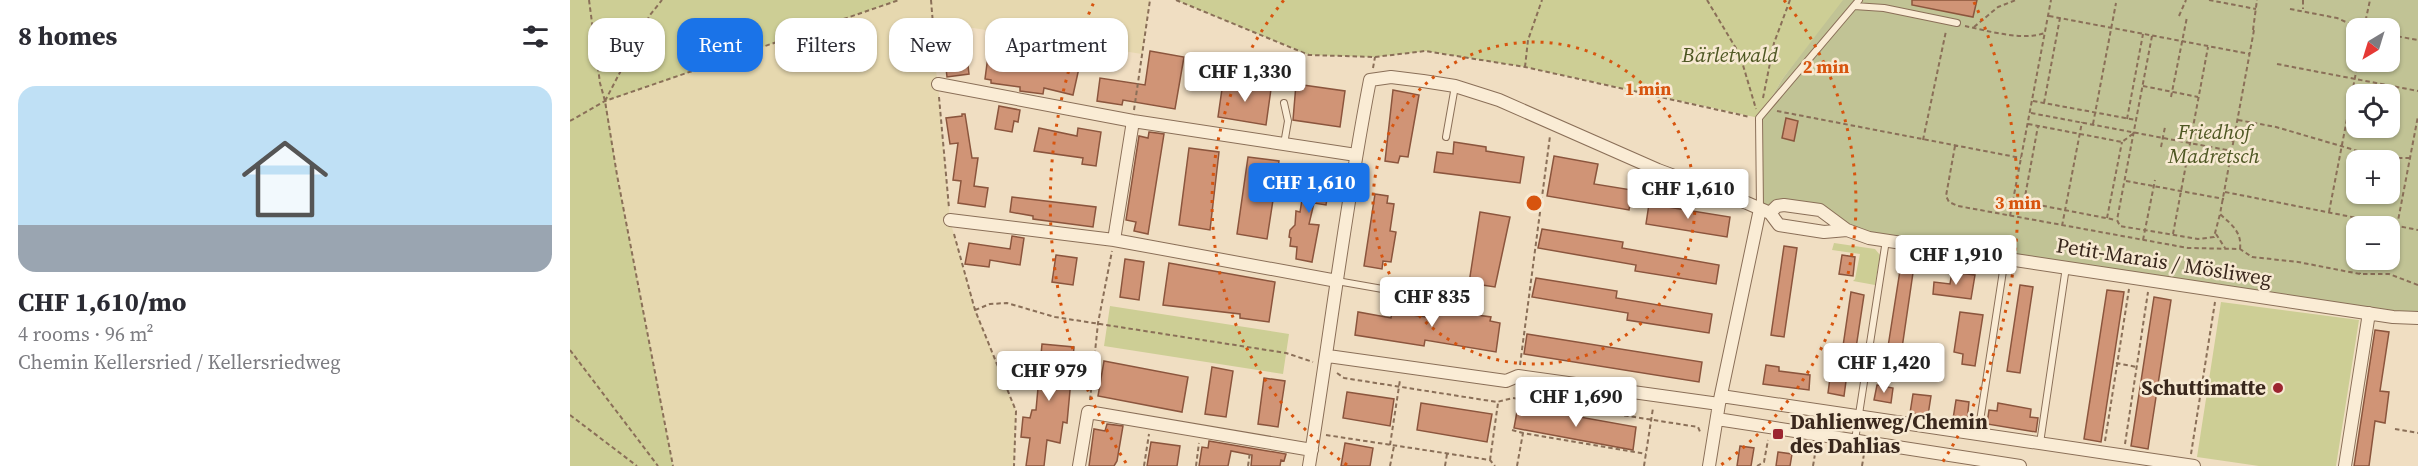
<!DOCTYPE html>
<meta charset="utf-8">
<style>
:root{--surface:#fff;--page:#f2f2f3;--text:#2b2b33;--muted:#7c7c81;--line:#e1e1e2;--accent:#1a73e8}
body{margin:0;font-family:"Source Serif 4",serif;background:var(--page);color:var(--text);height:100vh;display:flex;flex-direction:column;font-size:22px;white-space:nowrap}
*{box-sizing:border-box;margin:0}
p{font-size:20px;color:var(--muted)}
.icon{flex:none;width:33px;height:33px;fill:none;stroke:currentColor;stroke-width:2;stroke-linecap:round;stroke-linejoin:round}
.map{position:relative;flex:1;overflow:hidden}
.side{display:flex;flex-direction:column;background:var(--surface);width:570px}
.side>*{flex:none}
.top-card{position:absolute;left:18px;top:18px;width:570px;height:54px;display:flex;gap:12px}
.needle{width:39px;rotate:218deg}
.tools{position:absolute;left:1776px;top:18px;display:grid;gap:12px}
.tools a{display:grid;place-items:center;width:54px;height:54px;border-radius:12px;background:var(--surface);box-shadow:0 2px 4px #0004;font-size:30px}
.price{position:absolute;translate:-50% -51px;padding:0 14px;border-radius:6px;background:#fff;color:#222;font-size:20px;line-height:39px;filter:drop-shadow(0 2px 3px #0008)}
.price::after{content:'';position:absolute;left:50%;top:36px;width:18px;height:14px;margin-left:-9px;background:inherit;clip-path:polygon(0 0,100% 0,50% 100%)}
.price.current{background:var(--accent);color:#fff}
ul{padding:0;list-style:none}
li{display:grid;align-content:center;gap:12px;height:318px;padding:0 18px}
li+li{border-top:2px solid var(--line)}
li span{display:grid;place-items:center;height:186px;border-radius:18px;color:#555}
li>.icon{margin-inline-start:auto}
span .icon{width:108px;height:108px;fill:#fffc;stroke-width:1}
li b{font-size:26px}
h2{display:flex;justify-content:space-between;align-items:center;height:72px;padding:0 18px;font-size:26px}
.chip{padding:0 21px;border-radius:18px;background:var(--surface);box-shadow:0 2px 4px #0004;font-size:21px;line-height:54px}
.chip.current{background:var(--accent);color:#fff}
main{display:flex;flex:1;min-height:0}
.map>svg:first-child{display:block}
</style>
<main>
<section class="side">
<h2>8 homes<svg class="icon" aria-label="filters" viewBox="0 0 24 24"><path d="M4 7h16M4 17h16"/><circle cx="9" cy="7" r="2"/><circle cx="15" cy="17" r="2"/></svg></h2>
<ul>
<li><span style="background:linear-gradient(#bfe0f5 75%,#9aa5b1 0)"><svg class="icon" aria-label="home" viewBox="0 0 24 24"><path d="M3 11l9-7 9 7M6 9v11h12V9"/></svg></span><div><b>CHF 1,610/mo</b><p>4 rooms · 96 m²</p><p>Chemin Kellersried / Kellersriedweg</p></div></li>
</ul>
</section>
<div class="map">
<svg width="1848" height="466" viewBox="0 0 1848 466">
<rect width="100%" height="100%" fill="#f0dec2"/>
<path fill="#e6d8af" d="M329,0H580L572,54L358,21L368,84L380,220L405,310L446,411L444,466H103L47,175L35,101Z"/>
<path fill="#cdce95" d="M0,0H329L36,101L47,175L103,466H0Z
M606,0H1273V2L1213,78L1189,118L955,67L856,51L805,57L739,55Z
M1264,243L1305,249L1310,255L1305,285L1283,281L1285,279L1290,254L1262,250Z
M1651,302L1789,320L1766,466H1689L1627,457Z
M540,306L719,334L713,374L534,346Z"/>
<path fill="#c1c395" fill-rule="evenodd" d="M1273,0H1848V318L1299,238L1250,210L1190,209L1189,118L1213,78ZM1786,28H1820V62H1786ZM1786,94H1820V128H1786ZM1786,160H1820V194H1786ZM1786,226H1820V260H1786Z"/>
<path fill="#d09476" stroke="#8b553d" stroke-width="1.5" d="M1342,0H1407L1403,17L1342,5Z
M396,48L399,74L377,77L374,51Z
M580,51L614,57L605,109L553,100L552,105L527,101L530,78L575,85Z
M496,55L511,59L503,95L474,88L473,94L450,91V87L421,83V80L415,79L418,56L434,58V62L493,69Z
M653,82L701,89L696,125L648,117Z
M726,84L775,91L770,127L723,120Z
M823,90L849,95L838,157L830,156L828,163L815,161Z
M429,106L450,110L448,122L444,121L442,132L425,129Z
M392,114H395L402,158H408L404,186L418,188L415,207L388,203L391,181L383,180L388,143L380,144L376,118L392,116Z
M1216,118L1228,121L1224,141L1212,138Z
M469,128L507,136L508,128L531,132L526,166L512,164L513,158L464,151Z
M579,132L594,134L578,234L564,231L566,222L556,220L569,136L578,138Z
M884,142L916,147V151L954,157L950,183L864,172L867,152L883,154Z
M619,148L649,152L640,230L609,225Z
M984,156L1028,164L1024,184L1062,190L1059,210L977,196Z
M678,157L709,161L697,239L667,234Z
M737,169L761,173L756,205L744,203L739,224L749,225L742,262L726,259L727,247L720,246L721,238L719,237L720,230L725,225L726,211L730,212Z
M805,194L818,196L817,203L824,204L820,231L826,232L821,262L813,261L812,269L794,266Z
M442,197L526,207L523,227L463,219V216L440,212Z
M1079,204L1160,217L1157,237L1076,224Z
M910,212L940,217L925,287L899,283Z
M972,229L1053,242L1052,248L1149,265L1146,284L1065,271L1066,265L968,248Z
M442,236L454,238L450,265L420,260L419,267L395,264L399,243L440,249Z
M1214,246L1227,248L1214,337L1201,335Z
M486,255L507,258L503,285L482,282Z
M1272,255L1285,257L1283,276L1269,274Z
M555,259L574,262L569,300L550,297Z
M599,263L705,282L699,322L670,318V314L593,305Z
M1331,264L1344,266L1331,355L1317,353Z
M1382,272L1405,275L1401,299L1363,294L1364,282L1380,284Z
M966,278L1047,291L1046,298L1142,314L1139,333L1057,320L1058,313L962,297Z
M1450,285L1463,287L1450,373L1437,371Z
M1537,290L1554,292L1531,442L1514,439Z
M1281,292L1294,295L1286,348L1273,346Z
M1584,297L1601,300L1578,449L1561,446Z
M864,301L879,303L878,311L921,317L920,321L930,323L926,352L855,340L854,346L785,335L788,312L821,318L822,312L862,318Z
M1390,312L1413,315L1405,366L1392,364L1393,354L1384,352Z
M1805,330L1819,332L1810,391L1819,392L1815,423L1805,421L1799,466H1784Z
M957,334L1132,362L1129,382L954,354Z
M472,344L504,347L497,423L493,422L490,443L477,440L474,466H456L460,438L451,437L453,417L460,418L462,410H466Z
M534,361L618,377L612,412L528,396Z
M1196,365L1209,367V371L1240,375L1239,390L1193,384Z
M642,367L663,371L656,417L635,414Z
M694,378L715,381L708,427L688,424Z
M1260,378L1276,381L1274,396L1258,393Z
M1307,385L1323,388L1321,403L1304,400Z
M777,392L824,399L820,426L773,418Z
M1343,394L1361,396L1358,415L1340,413Z
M1386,400L1399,402L1397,421L1383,419Z
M851,403L922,414L917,442L847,430Z
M1428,403L1461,409L1460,417L1468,418L1466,432L1417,424L1419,410L1427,411Z
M948,406L1066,427L1063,450L944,428Z
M537,424L553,426L547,461L544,466H519L524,429L535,431Z
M639,441L716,454L714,461L711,460L710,466H681L682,455L661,451L658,466H629L632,447L638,448Z
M581,442L610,446L607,466H577Z
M775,443L803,448L800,466H771Z
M1170,446L1184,448L1181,466H1167Z
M1208,452L1222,454L1220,466H1206Z"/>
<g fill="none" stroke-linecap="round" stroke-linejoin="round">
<g stroke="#8a6f58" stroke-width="8">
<path id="lane" d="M1284,6L1314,8L1387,23
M714,103L718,121L714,144
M876,137L885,86
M1190,209L1189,118L1289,0
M767,281L841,294
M1408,434L1435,258
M1285,440L1316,240
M1470,443L1496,267"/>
</g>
<g stroke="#8a6f58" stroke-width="14">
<path id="street" d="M368,84L563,121L786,155
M1200,213L1207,206L1214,205L1250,210L1277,230L1299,238L1823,317L1848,318
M380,220L544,240L767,281
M544,240L563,121
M758,356L936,381L948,376L1149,404
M1151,396L1624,466
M1147,419L1450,466
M509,466L518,412L742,450
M739,466C760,337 775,208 800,80L821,77L853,81L885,86L929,100L1088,170L1177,203L1200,213L1209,225L1254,232L1277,230
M1139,466L1149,404L1190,209
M1775,466L1799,313"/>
</g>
<path stroke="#8a6f58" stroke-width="2" stroke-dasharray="4.5 3" stroke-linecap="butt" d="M19,0L30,83L35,101L47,175L103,466
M361,0L367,73
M606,0L739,55L805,57L855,51L955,67L1180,117
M1137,0L1170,55L1186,109
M1639,0L1686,9
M1733,0V9
M1720,9L1767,18L1789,28
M1479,16L1680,54
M1609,16L1616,0
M1395,26C1419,31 1451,41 1475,33
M1404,27L1428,7L1446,0
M1794,28L1800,0
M1683,30L1687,0
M1820,35L1848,40
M1582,36L1547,220L1550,226L1628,239L1644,237L1650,214
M1707,64L1848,91
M955,67L958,40L972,0
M803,68L805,57
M1573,86L1628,97
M369,97L379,208
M1601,97L1617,17
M1193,98L1204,43L1220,0
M35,101L80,15L92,0
M1463,101L1566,120
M1474,103L1490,18
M564,110L580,0
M1207,111L1451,158
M1461,113L1662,151
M1557,119L1573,34
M1668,120L1706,127L1812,158H1840
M0,121L35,101L329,0
M1458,124L1552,142L1564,133
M1523,124L1546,3
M1622,133L1663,141
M1353,140L1376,31
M1385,146L1376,196L1379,202L1388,206L1618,248L1670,249L1682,257L1728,262L1790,274H1819L1848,285
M1591,147L1595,127
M1618,154L1660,162
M1556,181L1654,199
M1655,192L1848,230
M1443,200L1546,220
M1454,202L1468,126
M1759,212L1788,62
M1440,216L1481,0
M1537,218L1552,142
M1492,226L1512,122
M1827,226L1848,116
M384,234L405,310L446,411L444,466
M1603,234L1638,47
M1646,234L1655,248
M1573,240L1585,180
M1670,249C1672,232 1662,225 1650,214L1684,30
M1784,261L1790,265V274
M405,310L420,304L437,303L485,317L716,353L743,362
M0,350L88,466
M1546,363L1567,367
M950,365L980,136
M767,373L774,378L927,402L943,398L1128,427L1131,434
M520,400L528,323L542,251
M0,415L67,466
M1825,429L1848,433
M942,430L953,433
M756,435L920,460L925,466
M1535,441L1559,289
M1555,444L1578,292
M820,445L830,380
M1621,454L1645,302
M920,460L928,403
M574,466L579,434
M626,466L629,443
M678,466L680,452
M820,466L824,446
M875,466L877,454
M947,466L953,433L1076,454
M1074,466L1083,408
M1187,466L1194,462L1198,440
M1243,466L1246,448
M1292,466L1294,454"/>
<use href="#lane" stroke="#faecd5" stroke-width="6"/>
<use href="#street" stroke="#faecd5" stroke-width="12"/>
</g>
<g fill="none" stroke="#d7540e" stroke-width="3" stroke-dasharray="3 6">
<circle cx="964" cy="203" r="161"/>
<path d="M777 465A322 322 0 0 1 714 0M1214 0A322 322 0 0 1 1151 465"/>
<path d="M556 463A484 484 0 0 1 524 2M1404 2A484 484 0 0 1 1372 463"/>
</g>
<g fill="#9c2530" stroke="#f7e9d2" stroke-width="2">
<circle cx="1708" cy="388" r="6"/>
<rect x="1202" y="428" width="12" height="12" rx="3"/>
</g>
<g text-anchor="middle" stroke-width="5" stroke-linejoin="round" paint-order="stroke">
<g font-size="21" font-style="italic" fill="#4e5723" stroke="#f7e9d2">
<text x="1160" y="62">Bärletwald</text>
<text x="1644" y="139">Friedhof<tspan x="1644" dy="24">Madretsch</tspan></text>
</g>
<g font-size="21" fill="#3a281d" stroke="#f7e9d2">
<text transform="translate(1594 262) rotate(9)" y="7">Petit-Marais / Mösliweg</text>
</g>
<g font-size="21" font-weight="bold" fill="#3a281d" stroke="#f7e9d2" text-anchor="end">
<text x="1696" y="395">Schuttimatte</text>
<text x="1220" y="429" text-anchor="start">Dahlienweg/Chemin<tspan x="1220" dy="24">des Dahlias</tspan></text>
</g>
</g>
<circle cx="964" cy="203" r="9" fill="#d7540e" stroke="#f7e9d2" stroke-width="3"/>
<g font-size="18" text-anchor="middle" font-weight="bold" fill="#d7540e" stroke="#f7e9d2" stroke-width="5" stroke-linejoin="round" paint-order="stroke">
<text x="1256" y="73">2 min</text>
<text x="1078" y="95">1 min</text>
<text x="1448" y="209">3 min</text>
</g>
</svg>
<div class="tools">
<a><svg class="needle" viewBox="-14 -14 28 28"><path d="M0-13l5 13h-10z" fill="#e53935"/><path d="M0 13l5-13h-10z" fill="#7c7c81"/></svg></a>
<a><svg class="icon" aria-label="locate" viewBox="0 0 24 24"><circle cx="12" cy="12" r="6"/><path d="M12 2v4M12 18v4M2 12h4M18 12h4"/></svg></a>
<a>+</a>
<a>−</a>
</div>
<b class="price" style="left:675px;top:103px">CHF 1,330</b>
<b class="price current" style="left:739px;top:214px">CHF 1,610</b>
<b class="price" style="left:1118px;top:220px">CHF 1,610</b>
<b class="price" style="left:1386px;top:286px">CHF 1,910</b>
<b class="price" style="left:862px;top:328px">CHF 835</b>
<b class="price" style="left:1314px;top:394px">CHF 1,420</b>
<b class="price" style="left:479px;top:402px">CHF 979</b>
<b class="price" style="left:1006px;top:428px">CHF 1,690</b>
<div class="top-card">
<a class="chip">Buy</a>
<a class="chip current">Rent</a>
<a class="chip">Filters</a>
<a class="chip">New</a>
<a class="chip">Apartment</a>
</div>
</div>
</main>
